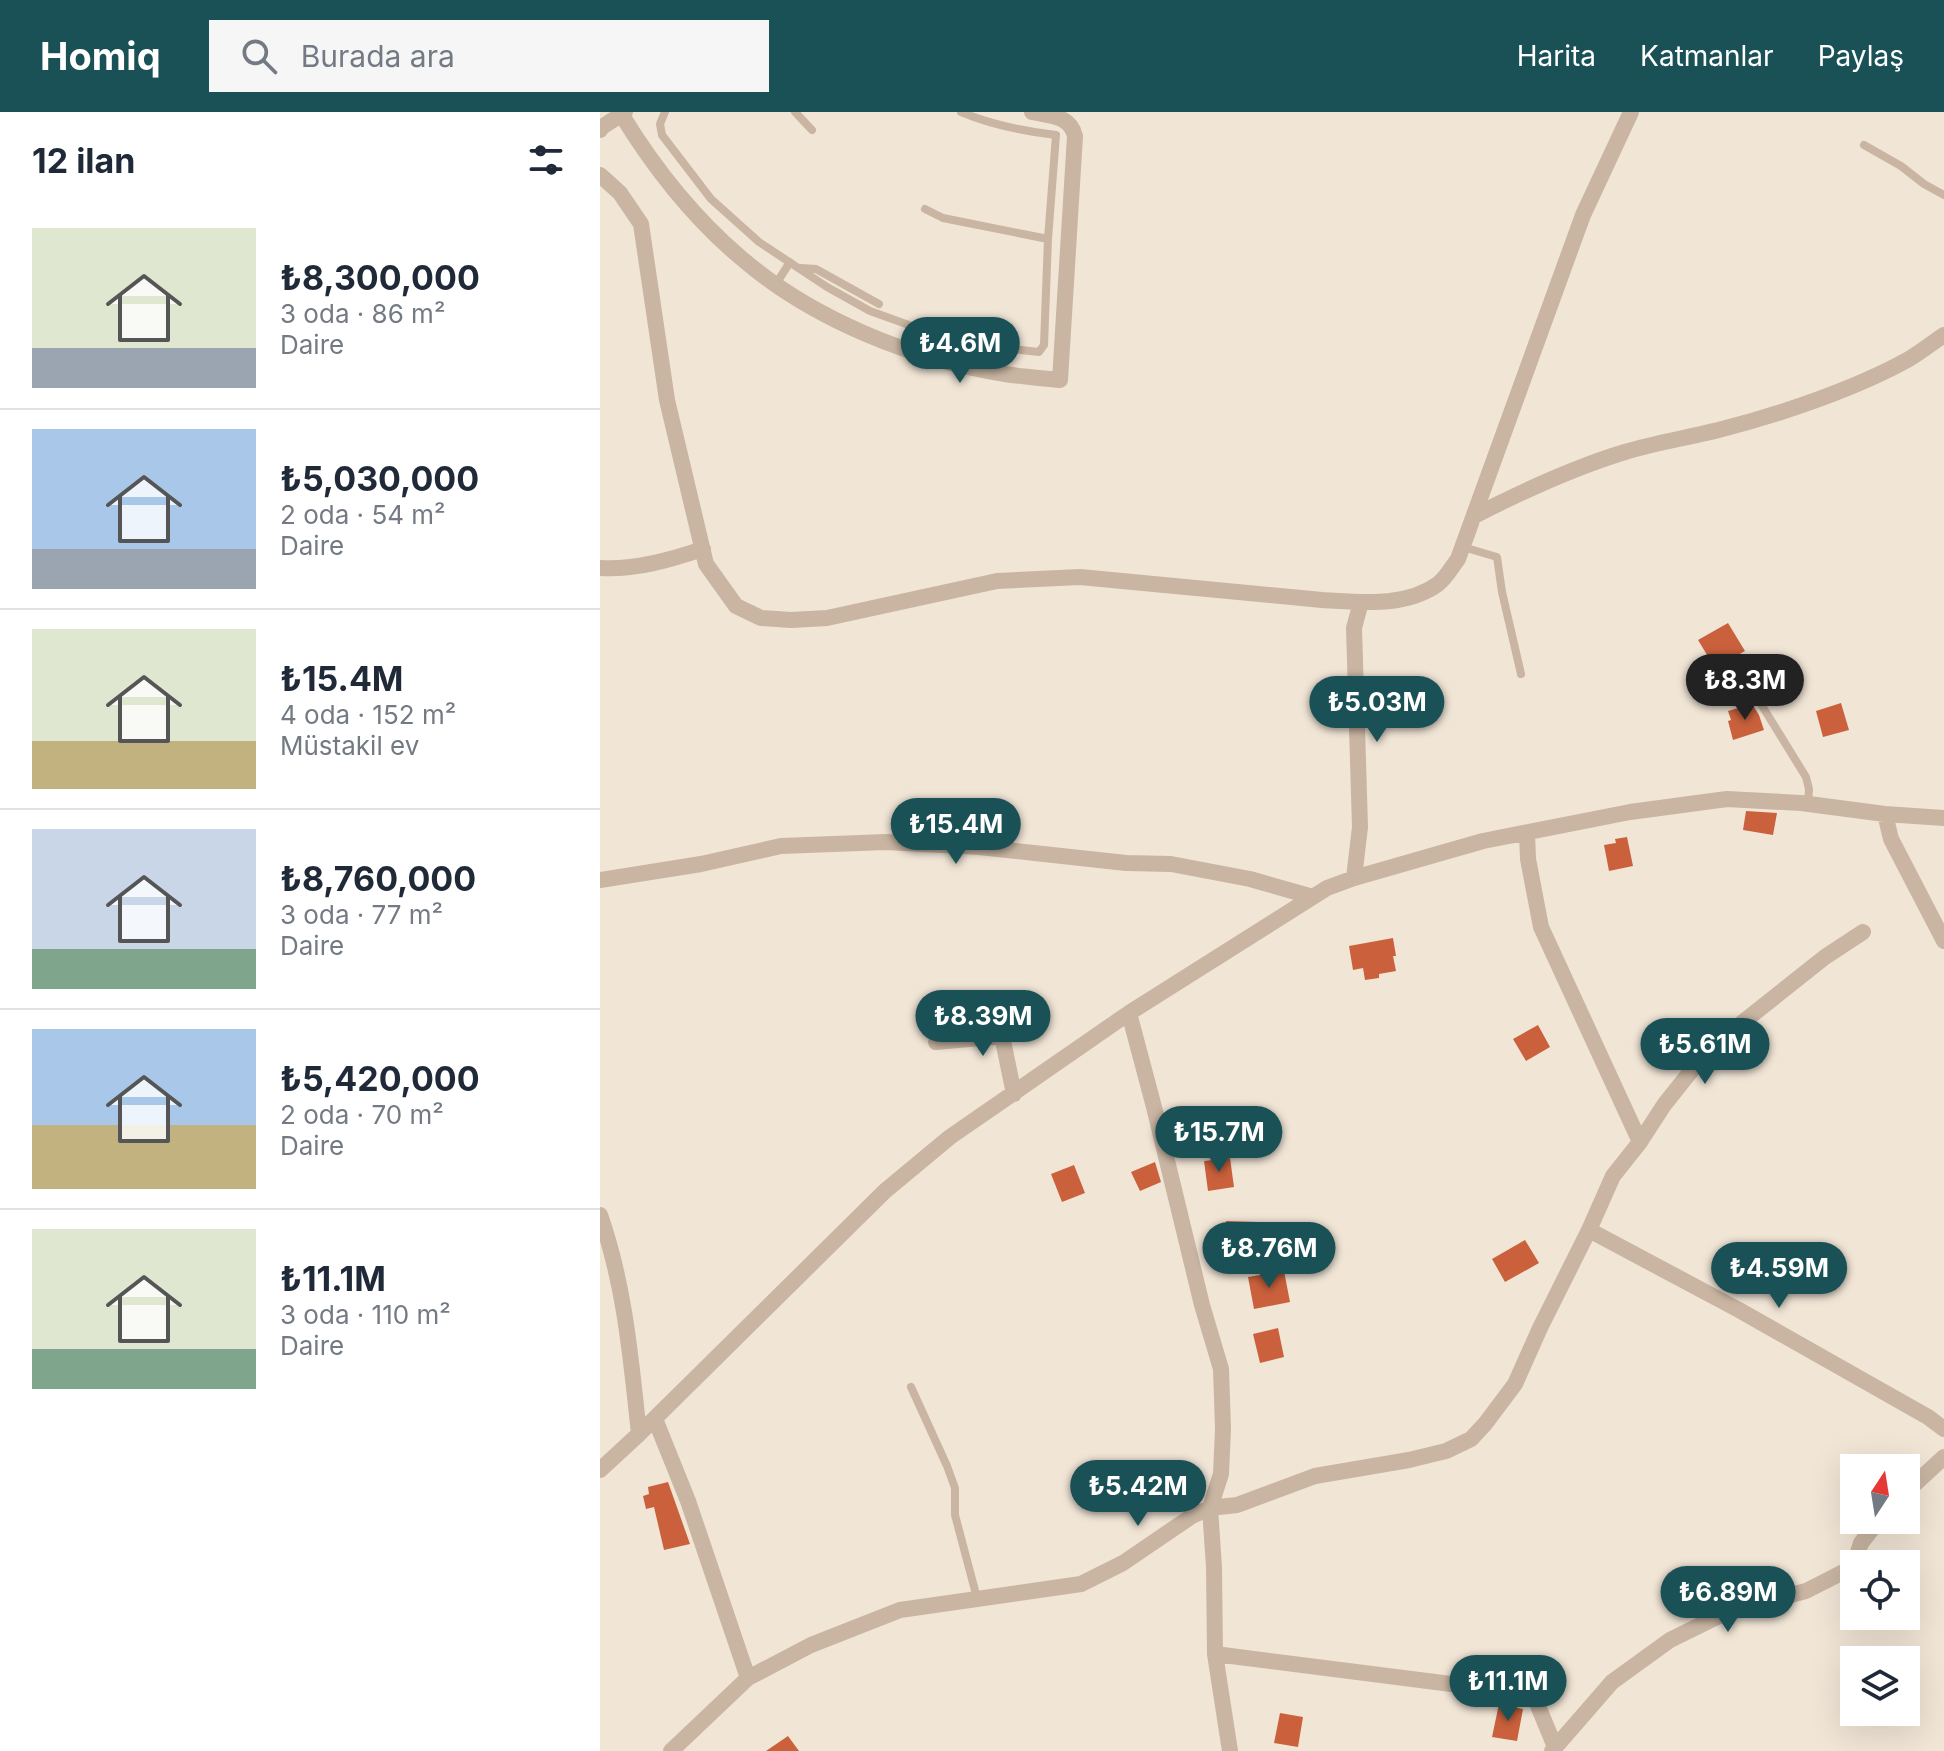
<!DOCTYPE html>
<html lang="tr">
<meta charset="utf-8">
<style>
:root{--surface:#fff;--page:#f6f6f7;--text:#1f2937;--muted:#747a83;--line:#e0e1e3;--accent:#1a5156}
body{margin:0;font-family:Inter,sans-serif;background:var(--page);color:var(--text);height:100vh;display:flex;flex-direction:column;font-size:30px;white-space:nowrap}
*{box-sizing:border-box;margin:0}
p{font-size:26px;color:var(--muted)}
.icon{flex:none;width:44px;height:44px;fill:none;stroke:currentColor;stroke-width:2;stroke-linecap:round;stroke-linejoin:round}
.map{position:relative;flex:1;overflow:hidden}
.drawer{display:flex;flex-direction:column;background:var(--surface);width:600px}
.drawer>*{flex:none}
.needle{width:52px;rotate:12deg}
.controls{position:absolute;left:1240px;top:1342px;display:grid;gap:16px}
.controls a{display:grid;place-items:center;width:80px;height:80px;border-radius:0px;background:var(--surface);box-shadow:0 8px 32px #0002;font-size:40px}
.price{position:absolute;translate:-50% -68px;padding:0 18px;border-radius:28px;background:var(--accent);color:#fff;font-size:26px;line-height:52px;filter:drop-shadow(0 2px 4px #0008)}
.price::after{content:'';position:absolute;left:50%;top:48px;width:24px;height:18px;margin-left:-12px;background:inherit;clip-path:polygon(0 0,100% 0,50% 100%)}
.price.selected{background:#222;color:#fff}
ul{padding:0;list-style:none}
li{display:flex;align-items:center;gap:24px;height:200px;padding:0 32px}
li+li{border-top:2px solid var(--line)}
li span{display:grid;place-items:center;flex:none;width:224px;height:160px;border-radius:0px;color:#555}
li>.icon{margin-inline-start:auto}
span .icon{width:96px;height:96px;fill:#fffc;stroke-width:1}
li b{font-size:34px}
h2{display:flex;justify-content:space-between;align-items:center;height:96px;padding:0 32px;font-size:34px}
header{display:flex;align-items:center;gap:48px;box-sizing:border-box;height:112px;padding:0 40px;background:var(--accent);color:#fff}
header strong{font-size:38px}
nav{display:flex;gap:44px;margin-inline-start:auto;font-size:28px}
.search{width:560px;height:72px;background:var(--page);display:flex;align-items:center;gap:20px;box-sizing:border-box;padding:0 28px;border-radius:0px;color:var(--muted);font-size:30px}
main{display:flex;flex:1;min-height:0}
.map>svg:first-child{display:block}
</style>
<header>
<strong>Homiq</strong>
<div class="search"><svg class="icon" aria-label="search" viewBox="0 0 24 24"><circle cx="10" cy="10" r="6"/><path d="M15 15l6 6"/></svg>Burada ara</div>
<nav><a>Harita</a><a>Katmanlar</a><a>Paylaş</a></nav>
</header>
<main>
<section class="drawer">
<h2>12 ilan<svg class="icon" aria-label="filters" viewBox="0 0 24 24"><path d="M4 7h16M4 17h16"/><circle cx="9" cy="7" r="2"/><circle cx="15" cy="17" r="2"/></svg></h2>
<ul>
<li><span style="background:linear-gradient(#dfe7d0 75%,#9aa5b1 0)"><svg class="icon" aria-label="home" viewBox="0 0 24 24"><path d="M3 11l9-7 9 7M6 9v11h12V9"/></svg></span><div><b>₺8,300,000</b><p>3 oda · 86 m²</p><p>Daire</p></div></li>
<li><span style="background:linear-gradient(#a9c7e8 75%,#9aa5b1 0)"><svg class="icon" aria-label="home" viewBox="0 0 24 24"><path d="M3 11l9-7 9 7M6 9v11h12V9"/></svg></span><div><b>₺5,030,000</b><p>2 oda · 54 m²</p><p>Daire</p></div></li>
<li><span style="background:linear-gradient(#dfe7d0 70%,#c2b280 0)"><svg class="icon" aria-label="home" viewBox="0 0 24 24"><path d="M3 11l9-7 9 7M6 9v11h12V9"/></svg></span><div><b>₺15.4M</b><p>4 oda · 152 m²</p><p>Müstakil ev</p></div></li>
<li><span style="background:linear-gradient(#c9d6e8 75%,#7fa58c 0)"><svg class="icon" aria-label="home" viewBox="0 0 24 24"><path d="M3 11l9-7 9 7M6 9v11h12V9"/></svg></span><div><b>₺8,760,000</b><p>3 oda · 77 m²</p><p>Daire</p></div></li>
<li><span style="background:linear-gradient(#a9c7e8 60%,#c2b280 0)"><svg class="icon" aria-label="home" viewBox="0 0 24 24"><path d="M3 11l9-7 9 7M6 9v11h12V9"/></svg></span><div><b>₺5,420,000</b><p>2 oda · 70 m²</p><p>Daire</p></div></li>
<li><span style="background:linear-gradient(#dfe7d0 75%,#7fa58c 0)"><svg class="icon" aria-label="home" viewBox="0 0 24 24"><path d="M3 11l9-7 9 7M6 9v11h12V9"/></svg></span><div><b>₺11.1M</b><p>3 oda · 110 m²</p><p>Daire</p></div></li>
</ul>
</section>
<div class="map">
<svg width="1344" height="1639" viewBox="0 0 1344 1639">
<rect width="100%" height="100%" fill="#f1e5d6"/>
<path fill="#ca613c" d="M1128,511L1145,539L1115,556L1098,528Z
M1241,591L1249,618L1223,625L1216,599Z
M1152,592L1159,603L1164,618L1133,628L1128,609L1131,608L1128,599Z
M1146,699L1177,701L1173,723L1143,718Z
M1027,725L1033,754L1009,759L1004,733L1016,731L1015,727Z
M793,826L796,844H793L796,859L779,862V866L765,868L763,856L753,858L749,834Z
M938,913L950,935L926,949L913,927Z
M630,1046L634,1075L608,1079L604,1049Z
M555,1050L561,1070L540,1079L531,1060Z
M474,1053L485,1081L462,1090L451,1062Z
M626,1109L658,1110V1131H626Z
M925,1128L939,1151L905,1170L892,1147Z
M684,1159L690,1190L654,1197L648,1165Z
M678,1216L684,1245L660,1251L653,1222Z
M68,1370L90,1432L64,1438L54,1395L46,1397L43,1384L49,1382L48,1375Z
M899,1592L923,1597L917,1629L892,1625Z
M680,1601L703,1605L698,1635L674,1631Z
M188,1624L199,1639H166Z"/>
<g fill="none" stroke-linecap="round" stroke-linejoin="round">
<path stroke="#c9b5a2" stroke-width="8" d="M65,0L60,12L62,23L111,87L159,130L227,175L270,199L331,221L393,235L439,240L444,233L448,127L456,23C422,19 392,13 361,0
M195,0L212,18
M1264,33L1301,54L1324,72L1344,83
M325,97L343,106L448,127
M201,156L216,157L279,192
M176,172L190,150
M863,435L897,445L902,480L921,562
M1156,584L1206,665L1209,677L1208,692
M311,1275L347,1354L355,1376V1403L377,1486"/>
<path stroke="#c9b5a2" stroke-width="16" d="M20,0C52,53 93,105 140,145C211,207 313,248 405,262C423,265 442,266 460,268L475,24C470,3 450,4 432,0
M0,18L2,15L25,0
M0,63L20,81L41,112L67,288L106,452L136,494L161,506L191,508L227,506L397,469L480,465L722,488C760,490 805,496 838,472C846,466 852,455 858,447L983,103L1031,0
M874,404C923,379 972,356 1025,340C1058,330 1093,325 1126,316C1184,301 1257,276 1309,247C1321,240 1332,231 1344,223
M0,456C36,458 69,448 103,437
M1285,702L1291,727L1344,829
M927,721L928,747L941,815L1040,1030
M754,766L760,715L754,516L761,490
M0,768L101,752L181,734L286,730L379,735L526,751L571,752L650,767L713,785
M529,901L554,995L602,1193L621,1257L623,1317L621,1362L610,1396L614,1455L615,1542L630,1639
M336,930L402,924L414,982
M0,1103C25,1174 31,1248 39,1322
M989,1118L1139,1198L1328,1305L1344,1317
M55,1307L88,1389L148,1566
M0,1358L39,1322L285,1079L350,1025L529,901L727,776L754,766L883,729L1030,700L1127,687L1201,691L1285,702L1344,706
M1306,1380L1344,1345
M615,1542L922,1581L936,1589L955,1635
M71,1639L148,1566L211,1533L300,1498L481,1472L523,1451L592,1404L610,1396L637,1393L715,1364L809,1348L846,1339L871,1327L885,1312L915,1272L940,1216L989,1118L1013,1064L1040,1030L1064,993L1095,954L1133,918L1225,845L1263,820
M952,1639L1012,1570L1070,1528L1129,1499L1206,1479L1253,1455L1261,1431L1279,1408"/>
</g>
</svg>
<div class="controls">
<a><svg class="needle" viewBox="-14 -14 28 28"><path d="M0-13l5 13h-10z" fill="#e53935"/><path d="M0 13l5-13h-10z" fill="#747a83"/></svg></a>
<a><svg class="icon" aria-label="locate" viewBox="0 0 24 24"><circle cx="12" cy="12" r="6"/><path d="M12 2v4M12 18v4M2 12h4M18 12h4"/></svg></a>
<a><svg class="icon" aria-label="layers" viewBox="0 0 24 24"><path d="M12 4l9 5-9 5-9-5zM3 14l9 5 9-5"/></svg></a>
</div>
<b class="price" style="left:360px;top:273px">₺4.6M</b>
<b class="price selected" style="left:1145px;top:610px">₺8.3M</b>
<b class="price" style="left:777px;top:632px">₺5.03M</b>
<b class="price" style="left:356px;top:754px">₺15.4M</b>
<b class="price" style="left:383px;top:946px">₺8.39M</b>
<b class="price" style="left:1105px;top:974px">₺5.61M</b>
<b class="price" style="left:619px;top:1062px">₺15.7M</b>
<b class="price" style="left:669px;top:1178px">₺8.76M</b>
<b class="price" style="left:1179px;top:1198px">₺4.59M</b>
<b class="price" style="left:538px;top:1416px">₺5.42M</b>
<b class="price" style="left:1128px;top:1522px">₺6.89M</b>
<b class="price" style="left:908px;top:1611px">₺11.1M</b>
</div>
</main>
